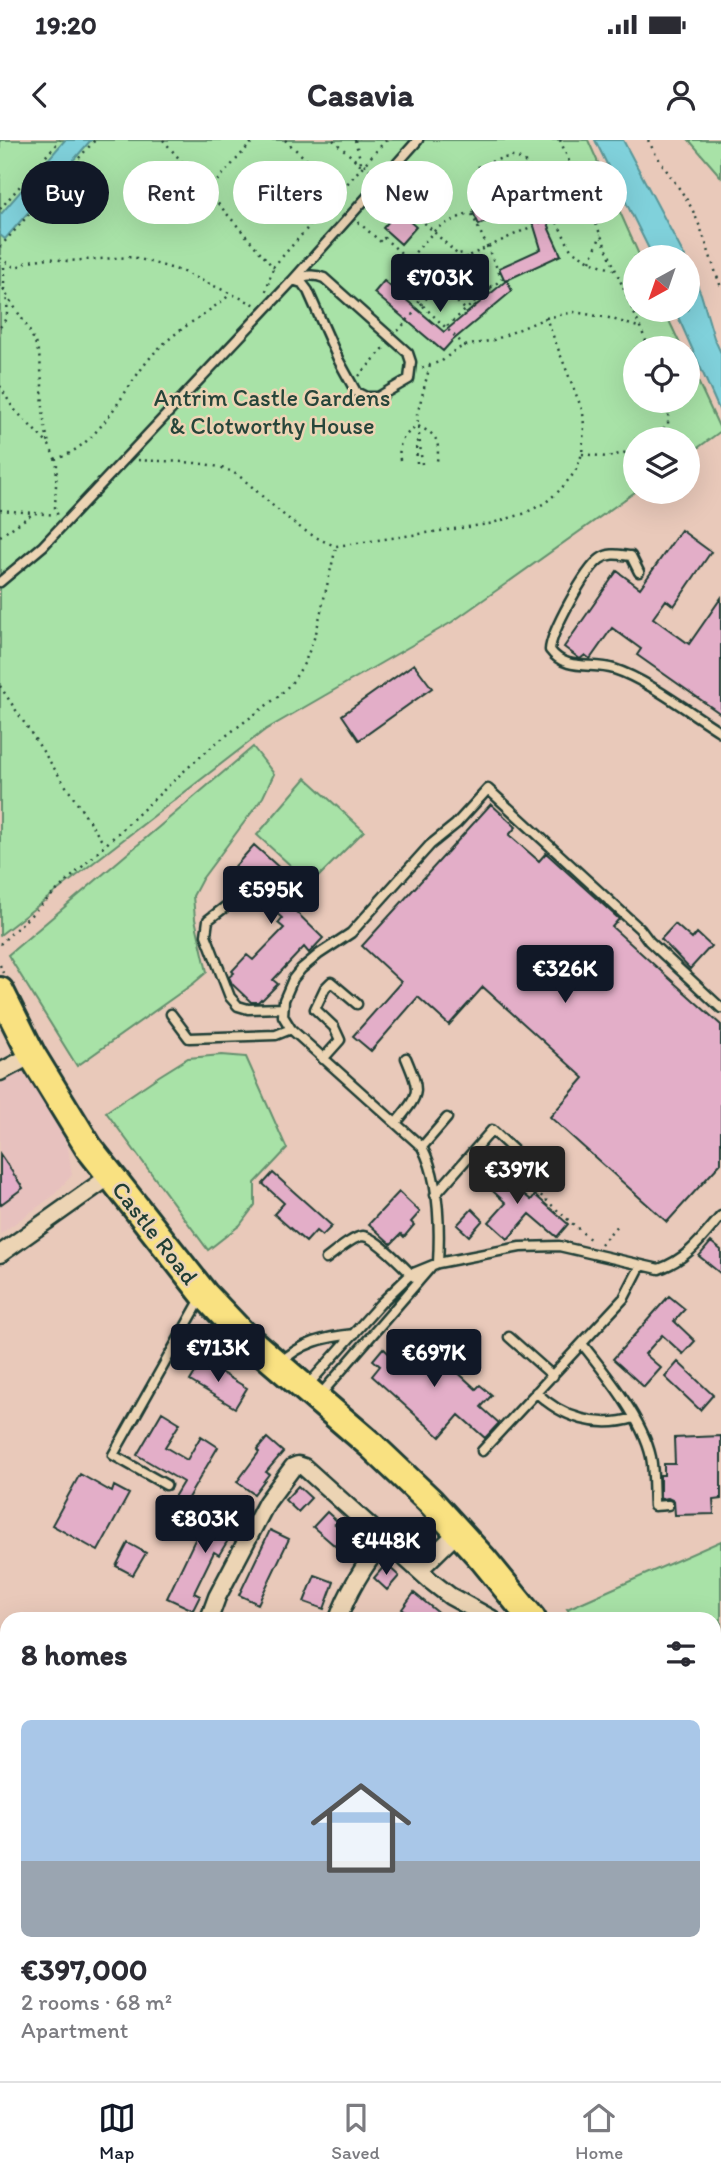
<!DOCTYPE html>
<meta charset="utf-8">
<style>
:root{--surface:#fff;--page:#f7f7f7;--text:#2b2b33;--muted:#7c7c81;--line:#e1e1e2;--accent:#111827}
body{margin:0;font-family:Itim,sans-serif;background:var(--page);color:var(--text);height:100vh;display:flex;flex-direction:column;font-size:26px;white-space:nowrap}
*{box-sizing:border-box;margin:0}
p{font-size:23px;color:var(--muted)}
.icon{flex:none;width:38px;height:38px;fill:none;stroke:currentColor;stroke-width:2;stroke-linecap:round;stroke-linejoin:round}
.map{position:relative;flex:1;overflow:hidden}
.details{position:absolute;left:0px;top:1472px;width:721px;height:471px;display:flex;flex-direction:column;background:var(--surface);border-radius:21px 21px 0 0;box-shadow:0 7px 28px #0002}
.details>*{flex:none}
.guide{position:absolute;left:21px;top:21px;width:679px;height:63px;display:flex;gap:14px}
.needle{width:46px;rotate:220deg}
.tools{position:absolute;left:623px;top:105px;display:grid;gap:14px}
.tools a{display:grid;place-items:center;width:77px;height:77px;border-radius:50%;background:var(--surface);box-shadow:0 7px 28px #0002;font-size:35px}
.price{position:absolute;translate:-50% -60px;padding:0 16px;border-radius:7px;background:var(--accent);color:#fff;font-size:23px;line-height:46px;filter:drop-shadow(0 2px 4px #0008)}
.price::after{content:'';position:absolute;left:50%;top:42px;width:21px;height:16px;margin-left:-10px;background:inherit;clip-path:polygon(0 0,100% 0,50% 100%)}
.price.selected{background:#222;color:#fff}
ul{padding:0;list-style:none}
li{display:grid;align-content:center;gap:14px;height:371px;padding:0 21px}
li+li{border-top:2px solid var(--line)}
li span{display:grid;place-items:center;height:217px;border-radius:10px;color:#555}
li>.icon{margin-inline-start:auto}
span .icon{width:126px;height:126px;fill:#fffc;stroke-width:1}
li b{font-size:30px}
h2{display:flex;justify-content:space-between;align-items:center;height:84px;padding:0 21px;font-size:30px}
.pill{padding:0 24px;border-radius:32px;background:var(--surface);box-shadow:0 7px 28px #0002;font-size:24px;line-height:63px}
.pill.selected{background:var(--accent);color:#fff}
.status{display:flex;justify-content:space-between;align-items:center;height:49px;padding:0 35px;background:var(--surface);direction:ltr}
.status svg{height:19px;fill:currentColor}
header{display:flex;justify-content:space-between;align-items:center;height:91px;padding:0 21px;background:var(--surface);font-size:32px;font-weight:700}
.tabs{display:flex;justify-content:space-around;align-items:center;height:98px;border-top:2px solid var(--line);background:var(--surface);font-size:19px;color:var(--muted)}
.tabs a{display:grid;justify-items:center;gap:4px}
.tabs .selected{color:var(--accent)}
.map>svg:first-child{display:block}
</style>
<div class="status"><b>19:20</b><svg viewBox="0 0 49 12"><path d="M0 12V9h3v3zM5 12V6h3v6zM10 12V3h3v9zM15 12V0h3v12zM26 1h20v11H26zM47 4h2v5h-2z"/></svg></div>
<header><svg class="icon" aria-label="back" viewBox="0 0 24 24"><path d="M15 5l-7 7 7 7"/></svg>Casavia<svg class="icon" aria-label="person" viewBox="0 0 24 24"><circle cx="12" cy="8" r="4"/><path d="M4 21q1-7 8-7t8 7"/></svg></header>
<div class="map">
<svg width="721" height="1941" viewBox="0 0 721 1941">
<rect width="100%" height="100%" fill="#e9c9ba"/>
<filter id="ink" filterUnits="userSpaceOnUse"><feTurbulence type="fractalNoise" baseFrequency=".0143" numOctaves="2"/><feDisplacementMap in="SourceGraphic" scale="14" xChannelSelector="R" yChannelSelector="G"/><feConvolveMatrix kernelMatrix="1 2 1 2 8 2 1 2 1" color-interpolation-filters="sRGB"/></filter>
<g filter="url(#ink)">
<path fill="#e7c1be" d="M28,928L68,1007L72,1035L53,1056L0,1094V945L6,940Z
M0,1560H7V1936H270L269,1941H0Z"/>
<path fill="#a8e2a7" stroke="#64906e" stroke-width="2" d="M0,0H588L640,117H635V170H664L682,208H635V261H688V220L721,291L688,315V299H635V352L452,482L265,590L0,795Z
M689,0H721V37Z
M253,607L274,634L263,657L202,739L193,756L195,779L207,832L194,843L77,926L8,815Z
M306,638L364,691L311,744L257,695Z
M222,915L246,917L287,1009L255,1043V1065L240,1085L208,1110L106,972L159,936L188,918Z
M721,1401V1614L714,1610V1479H575L567,1469Z"/>
<path fill="#80d1db" stroke="#599698" stroke-width="2" d="M65,0H91L5,99L0,95V75Z
M595,0H623L685,117H653Z
M688,124L701,154L714,198L721,213V274L675,170H688Z"/>
<path fill="#e3aec8" stroke="#1f3d34" stroke-width="2" d="M529,47L541,72L543,71L550,88L549,89L561,115L505,141L499,128L541,109L534,86L521,66L479,85L473,72Z
M398,71L416,87L401,104L383,88Z
M507,140L512,151L452,201L443,211L374,153L384,141L444,192Z
M681,390L711,412L674,466L666,460L653,478L689,504L721,458V574L637,515L641,509L612,488L590,519L585,515L580,519L564,507L617,431L640,448Z
M414,524L432,548L359,600L342,575Z
M491,664L516,687L509,695L539,721L546,713L619,779L612,787L721,885V1023L667,1082L550,977L584,938L483,847L449,885L418,857L371,911L353,896L401,842L362,806Z
M254,705L302,748L288,764L323,798L309,813L304,807L273,840L278,844L262,860L261,859L258,862H251L232,844L229,837L234,833L232,831L247,815L253,820L284,788L278,783L282,778L230,732Z
M675,784L692,799L697,793L711,806L690,829L661,799Z
M0,1014L23,1048L0,1065Z
M485,1022L531,1060L535,1055L568,1084L557,1097L530,1074L508,1099L489,1082L506,1063L474,1034Z
M273,1033L332,1086L322,1096L316,1091L306,1102L274,1074L284,1063L263,1044Z
M399,1052L420,1072L411,1082L414,1085L404,1097L401,1094L391,1104L369,1084Z
M472,1069L483,1080L469,1096L457,1085Z
M711,1102L721,1110V1134L699,1116Z
M669,1156L685,1169L674,1181L695,1201L683,1214L662,1195L645,1214L661,1228L644,1247L613,1219Z
M418,1197L428,1206H436V1213L445,1221H453V1228L476,1249L480,1245L492,1255L481,1267L499,1283L485,1298L459,1275L440,1297L372,1236L380,1226L373,1220L383,1208L397,1221Z
M202,1221L247,1248L235,1268L190,1241Z
M678,1222L713,1255L700,1270L665,1237Z
M162,1272L180,1283L165,1307L187,1320L201,1296L218,1307L185,1363L174,1357L183,1342L137,1315Z
M721,1296V1359L713,1360L714,1374L675,1375L674,1361L668,1358L660,1359V1335H664V1324H675L674,1298Z
M267,1298L283,1312L266,1332L269,1334L254,1354L237,1342L259,1312L257,1310Z
M80,1334L112,1352L114,1346L129,1354L98,1411L52,1385Z
M298,1346L311,1358L298,1372L285,1360Z
M228,1359L247,1369L219,1415L214,1412L194,1453L200,1456L193,1470L167,1458L201,1387L211,1392Z
M327,1372L338,1382L335,1384L360,1403L348,1417L313,1387Z
M270,1390L289,1399L258,1464L239,1455Z
M128,1403L146,1413L133,1435L116,1426Z
M386,1424L399,1436L387,1450L374,1438Z
M315,1435L334,1442L324,1469L304,1462Z
M414,1453L446,1479H414L402,1469Z"/>
<g fill="none" stroke-linecap="round" stroke-linejoin="round">
<g stroke="#1f3d34" stroke-width="13">
<path id="service" d="M639,432L631,416C620,415 610,412 600,419C585,430 551,492 550,510C566,532 591,522 614,529C646,539 692,574 721,592
M0,442L43,406L293,140C305,136 312,133 324,138L408,213L411,222L409,239L378,257H366L356,252L339,221L308,151L302,143L293,140L418,0
M229,764L208,780L206,795L230,857L238,866L248,869L282,868
M171,874L189,898L276,895L291,889
M323,919L340,900L334,887L315,869L325,848L331,842L357,864
M396,983C420,953 421,954 406,918
M422,1007L447,978
M435,1055L492,990L521,1017
M326,1119C334,1113 354,1096 363,1096C376,1097 405,1128 414,1137
M438,1123C440,1088 439,1038 422,1007L291,889L283,876L284,860L293,839L301,829L319,814L351,793L430,705L456,684L488,649L640,789L649,801L721,868
M509,1197L553,1236
M583,1205C606,1234 643,1280 651,1317C654,1332 653,1350 654,1366L668,1365
M280,1223C302,1202 325,1197 354,1194
M307,1246L380,1164L411,1134L438,1123L520,1107L559,1106L659,1129C688,1119 702,1098 721,1076
M536,1252C562,1278 599,1289 634,1278
M320,1255L430,1128
M482,1311L624,1158L641,1125
M166,1345L113,1315L202,1157
M0,1596L7,1597
M82,1941L83,1936"/>
</g>
<g stroke="#1f3d34" stroke-width="21">
<path id="minor" d="M0,932L32,915
M0,1114L110,1036
M419,1430L458,1392
M209,1479L217,1457L267,1362L293,1327L298,1325L304,1327L432,1442L450,1456L492,1479
M338,1479C349,1449 364,1425 384,1400
M520,1936L564,1941
M344,1941L345,1936
M479,1941L480,1936"/>
</g>
<g stroke="#1f3d34" stroke-width="32">
<path id="primary" d="M0,851L32,915L89,1008L204,1154L243,1195L371,1305L430,1361L483,1419L532,1479
M714,1640L721,1644"/>
</g>
<path stroke="#1f3d34" stroke-width="2.5" stroke-dasharray="2 5" stroke-linecap="butt" d="M163,0L273,127L386,0
M285,0L341,51
M333,0L362,26
M355,0L362,26
M560,0L649,208
M648,0C659,22 674,40 687,60C703,87 710,119 721,147
M364,24L374,34
M389,49L458,115
M208,51L254,0
M586,62L554,76L571,110L590,121L616,131
M0,69L60,0
M358,82L381,102L384,98L466,170
M0,107L95,0
M455.5 119a5.5 5.5 0 1 1 11 0a5.5 5.5 0 1 1-11 0Z
M0,118L14,127L19,126L29,121L48,118L67,121L133,117L181,131L256,165
M590,121L601,95
M465,122L492,147L502,139L471,72L495,52L475,28C486,24 501,17 512,17C535,18 546,58 554,76L490,106L488,107L466,117
M3,149C16,172 36,193 40,221C44,250 40,278 50,306
M4,150V122
M266,151L273,128
M546,178L574,172L609,178L638,187
M447,186L492,147
M0,187C9,177 8,169 6,156
M398,191L458,122
M465,206L393,137L437,88L470,72
M359,236L385,207
M0,246L13,268L49,305L57,323L55,368L58,376
M654,299L668,284L669,261
M582,314L608,317L635,310
M55,319C102,306 124,245 156,211C177,190 202,176 225,159L230,154
M138,320C165,322 205,320 230,331C243,337 254,349 264,358C287,378 307,396 336,406L489,384L523,374L545,363L560,350L575,332L582,314L584,287L583,272L546,178L494,200L465,206L455,210L442,221L421,228
M400,320C398,302 402,296 418,286C437,295 440,300 437,321
M417,323L416,303L418,300
M422,324L417,275L430,225
M0,370L56,375
M0,396L34,373
M0,546L104,704
M0,804L183,632L215,604L279,556L293,541L305,522L316,493L336,407
M0,825L3,833
M523,1027L527,1043L593,1102
M601,1104L619,1083"/>
<use href="#service" stroke="#ecd4b4" stroke-width="8"/>
<use href="#minor" stroke="#ecd4b4" stroke-width="16"/>
<use href="#primary" stroke="#f9e181" stroke-width="26"/>
</g>
</g>
<g text-anchor="middle" stroke-width="5" stroke-linejoin="round" paint-order="stroke">
<g font-size="24" fill="#26453a" stroke="#ecd4b4">
<text x="272" y="266">Antrim Castle Gardens<tspan x="272" dy="28">&amp; Clotworthy House</tspan></text>
</g>
<g font-size="24" fill="#1f3d34" stroke="#ecd4b4">
<text transform="translate(155 1093) rotate(52)" y="8">Castle Road</text>
</g>
</g>
</svg>
<div class="tools">
<a><svg class="needle" viewBox="-14 -14 28 28"><path d="M0-13l5 13h-10z" fill="#e53935"/><path d="M0 13l5-13h-10z" fill="#7c7c81"/></svg></a>
<a><svg class="icon" aria-label="locate" viewBox="0 0 24 24"><circle cx="12" cy="12" r="6"/><path d="M12 2v4M12 18v4M2 12h4M18 12h4"/></svg></a>
<a><svg class="icon" aria-label="layers" viewBox="0 0 24 24"><path d="M12 4l9 5-9 5-9-5zM3 14l9 5 9-5"/></svg></a>
</div>
<b class="price" style="left:440px;top:174px">€703K</b>
<b class="price" style="left:271px;top:786px">€595K</b>
<b class="price" style="left:565px;top:865px">€326K</b>
<b class="price selected" style="left:517px;top:1066px">€397K</b>
<b class="price" style="left:218px;top:1244px">€713K</b>
<b class="price" style="left:434px;top:1249px">€697K</b>
<b class="price" style="left:205px;top:1415px">€803K</b>
<b class="price" style="left:386px;top:1437px">€448K</b>
<div class="guide">
<a class="pill selected">Buy</a>
<a class="pill">Rent</a>
<a class="pill">Filters</a>
<a class="pill">New</a>
<a class="pill">Apartment</a>
</div>
<section class="details">
<h2>8 homes<svg class="icon" aria-label="filters" viewBox="0 0 24 24"><path d="M4 7h16M4 17h16"/><circle cx="9" cy="7" r="2"/><circle cx="15" cy="17" r="2"/></svg></h2>
<ul>
<li><span style="background:linear-gradient(#a9c7e8 65%,#9aa5b1 0)"><svg class="icon" aria-label="home" viewBox="0 0 24 24"><path d="M3 11l9-7 9 7M6 9v11h12V9"/></svg></span><div><b>€397,000</b><p>2 rooms · 68 m²</p><p>Apartment</p></div></li>
</ul>
</section>
</div>
<nav class="tabs">
<a class="selected"><svg class="icon" aria-label="map" viewBox="0 0 24 24"><path d="M3 6l6-2 6 2 6-2v14l-6 2-6-2-6 2zM9 4v14M15 6v14"/></svg>Map</a>
<a><svg class="icon" aria-label="saved" viewBox="0 0 24 24"><path d="M7 4h10v16l-5-4-5 4z"/></svg>Saved</a>
<a><svg class="icon" aria-label="home" viewBox="0 0 24 24"><path d="M3 11l9-7 9 7M6 9v11h12V9"/></svg>Home</a>
</nav>
